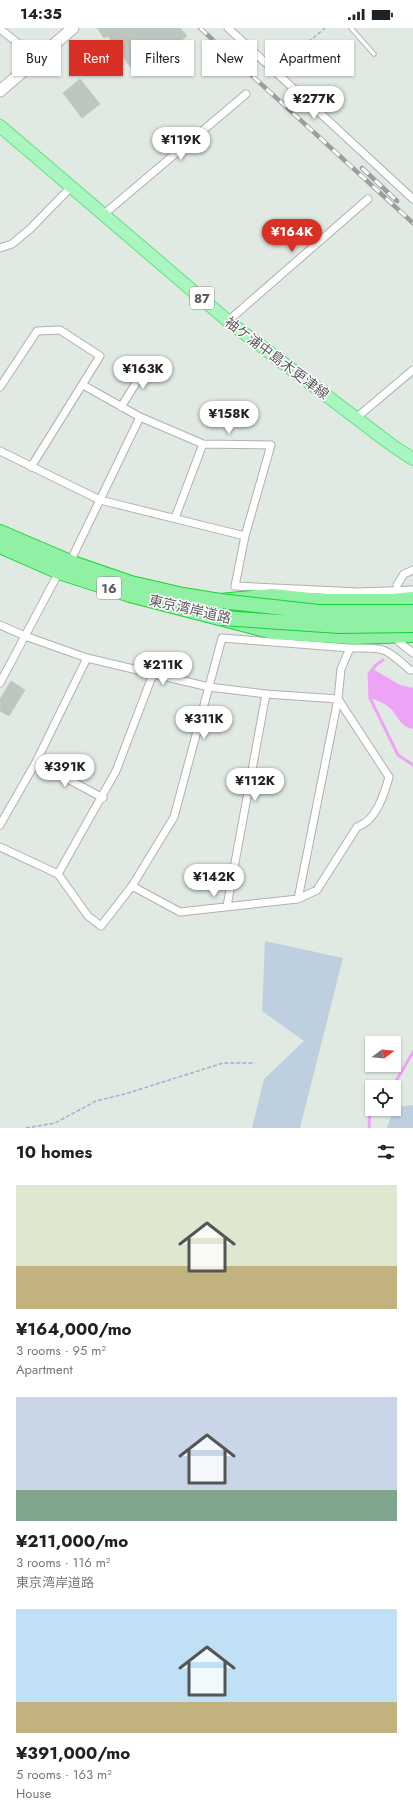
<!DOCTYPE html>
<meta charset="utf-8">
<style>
:root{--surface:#fff;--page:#f2f2f2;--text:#202124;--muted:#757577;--accent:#d93025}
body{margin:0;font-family:Jost,"Noto Sans JP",sans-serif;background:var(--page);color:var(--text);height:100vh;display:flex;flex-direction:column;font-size:15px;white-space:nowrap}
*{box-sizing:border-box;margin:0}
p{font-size:13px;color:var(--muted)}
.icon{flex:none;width:22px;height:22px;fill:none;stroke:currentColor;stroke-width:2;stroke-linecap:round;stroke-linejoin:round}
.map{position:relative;height:1100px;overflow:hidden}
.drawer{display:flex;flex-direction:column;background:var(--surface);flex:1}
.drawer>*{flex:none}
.banner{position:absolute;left:12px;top:12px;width:389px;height:36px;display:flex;gap:8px}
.needle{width:26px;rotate:74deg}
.buttons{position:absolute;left:365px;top:1008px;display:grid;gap:8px}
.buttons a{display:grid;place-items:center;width:36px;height:36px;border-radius:0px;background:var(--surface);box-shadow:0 1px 3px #0004;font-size:20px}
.price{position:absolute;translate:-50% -34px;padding:0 9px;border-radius:14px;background:#fff;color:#222;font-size:13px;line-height:26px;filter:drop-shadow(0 1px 2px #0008)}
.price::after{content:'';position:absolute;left:50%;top:24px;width:12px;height:9px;margin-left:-6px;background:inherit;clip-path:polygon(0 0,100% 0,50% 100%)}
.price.on{background:var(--accent);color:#fff}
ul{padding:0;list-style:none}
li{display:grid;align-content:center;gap:8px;height:212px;padding:0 16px}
li span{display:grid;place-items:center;height:124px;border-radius:0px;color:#555}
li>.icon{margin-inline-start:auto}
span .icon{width:72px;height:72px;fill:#fffc;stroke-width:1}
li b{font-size:17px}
h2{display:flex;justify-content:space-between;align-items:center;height:48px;padding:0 16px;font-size:17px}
.chip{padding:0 14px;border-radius:0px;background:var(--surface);box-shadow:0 1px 3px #0004;font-size:14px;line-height:36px}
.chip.on{background:var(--accent);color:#fff}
.status{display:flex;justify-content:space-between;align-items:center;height:28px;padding:0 20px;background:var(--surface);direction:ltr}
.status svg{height:11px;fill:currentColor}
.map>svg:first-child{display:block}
</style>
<div class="status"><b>14:35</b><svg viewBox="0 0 49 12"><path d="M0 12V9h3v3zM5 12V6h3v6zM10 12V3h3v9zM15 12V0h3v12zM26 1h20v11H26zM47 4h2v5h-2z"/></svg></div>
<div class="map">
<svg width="413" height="1100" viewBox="0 0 413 1100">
<rect width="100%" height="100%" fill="#e0eae2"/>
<path fill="#bed0e0" d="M265,913L343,930L300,1100H252L264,1051L304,1013L262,983Z
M413,1077V1100H387L394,1079Z"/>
<path fill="#eea4f6" d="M373,641L400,657L413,660V701C399,698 399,689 390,680C384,675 377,672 370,670L369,646Z"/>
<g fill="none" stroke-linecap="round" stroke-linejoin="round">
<path stroke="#eea4f6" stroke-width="3" d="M383,632L376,637L369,646L370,670L398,727L413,737
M389,1059L396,1053L413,1024
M369,1100L370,1081L372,1078"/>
</g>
<path fill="#bcc6be" stroke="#bfcec1" d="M97,0H180L187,8L167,24L165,21L134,44L108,8L104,10Z
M80,51L100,76L82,90L63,65Z
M11,653L25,662L9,688L0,683V671Z"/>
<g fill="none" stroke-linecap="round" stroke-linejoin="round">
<g stroke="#b4aeb4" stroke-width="5.5">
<path id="lane" d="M351,0L374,26"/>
</g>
<g stroke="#b4aeb4" stroke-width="9">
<path id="street" d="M228,0L413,171
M0,1L38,31
M104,186L246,66
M0,220L12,216L30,201L71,159
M228,293L368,171
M83,357L140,389L203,416L271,417L245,508
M0,359L37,303L60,302L100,328L31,439
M121,379L149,334
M356,390L413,342
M0,423L100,472L245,508L235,558L358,564L413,562
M175,490L203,416
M70,534L140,389
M397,557L404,546L413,542
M0,597L25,608L87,630L209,659L266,666L338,671L389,749C384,767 376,793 357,799L317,862L298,871L180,884L132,858
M399,614L413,625
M0,655L59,544
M36,734L103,770
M0,797L36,734L87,630
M0,819L58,846L88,888L101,898L132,858L174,789L222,610L350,620
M58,846L116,743L153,646
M298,871L338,671L341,641L350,620C385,620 383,618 410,642H413
M227,878L266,666"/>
</g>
<g stroke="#b6b0b6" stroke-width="13">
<path id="secondary" d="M0,63L73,0"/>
</g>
<g stroke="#61e27a" stroke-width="14">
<path id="primary" d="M0,98L228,293L393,418L413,431"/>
</g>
<g stroke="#16d434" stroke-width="16">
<path id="highway" d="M0,504L70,534L131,555L183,567L220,573L272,568L320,573H392L413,571
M0,518L59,544L130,567L273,604L353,609L413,607"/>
</g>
<path stroke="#a3afd0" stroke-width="1.5" stroke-dasharray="4 2" stroke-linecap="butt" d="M281,37L325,0
M26,1100L55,1095L96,1073L125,1066L223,1035H255"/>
<use href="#lane" stroke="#fff" stroke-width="3.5"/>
<use href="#street" stroke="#fff" stroke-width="7"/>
<use href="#secondary" stroke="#fff" stroke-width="11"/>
<use href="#primary" stroke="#a9f6c1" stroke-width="12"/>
<use href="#highway" stroke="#90f1a5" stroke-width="14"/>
<g stroke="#9e9c9e" stroke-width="4.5">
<path id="rail" d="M200,0L413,195
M362,140L397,173"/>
</g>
<use href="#rail" stroke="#fff" stroke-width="3" stroke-dasharray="9" stroke-linecap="butt"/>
<g stroke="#16d434" stroke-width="16" stroke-linecap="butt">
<path id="highway-bridge" d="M220,573L319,584H413
M222,590L339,598L413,597"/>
</g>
<use href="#highway-bridge" stroke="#90f1a5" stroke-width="14"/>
</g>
<g text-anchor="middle" stroke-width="3" stroke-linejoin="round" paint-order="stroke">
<g fill="#fff" stroke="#8f8b8f" stroke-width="1">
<rect x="190" y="259" width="24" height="22" rx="3"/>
<rect x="97" y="549" width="24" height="22" rx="3"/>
</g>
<g font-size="13" font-weight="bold" fill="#5f595f">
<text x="202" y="275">87</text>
<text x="109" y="565">16</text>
</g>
<g font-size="14" fill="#5f595f" stroke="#fff">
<text transform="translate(277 330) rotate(37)" y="5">袖ケ浦中島木更津線</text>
<text transform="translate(190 581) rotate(13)" y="5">東京湾岸道路</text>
</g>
</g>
</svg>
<div class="buttons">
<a><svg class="needle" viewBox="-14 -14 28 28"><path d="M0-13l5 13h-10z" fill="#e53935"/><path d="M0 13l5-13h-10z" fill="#757577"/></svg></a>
<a><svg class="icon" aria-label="locate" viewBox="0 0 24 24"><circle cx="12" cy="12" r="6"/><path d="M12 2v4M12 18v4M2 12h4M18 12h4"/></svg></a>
</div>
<b class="price" style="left:314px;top:92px">¥277K</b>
<b class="price" style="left:181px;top:133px">¥119K</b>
<b class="price on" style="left:292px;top:225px">¥164K</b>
<b class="price" style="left:143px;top:362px">¥163K</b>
<b class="price" style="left:229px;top:407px">¥158K</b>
<b class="price" style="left:163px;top:658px">¥211K</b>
<b class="price" style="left:204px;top:712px">¥311K</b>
<b class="price" style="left:65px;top:760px">¥391K</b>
<b class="price" style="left:255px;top:774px">¥112K</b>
<b class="price" style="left:214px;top:870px">¥142K</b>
<div class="banner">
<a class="chip">Buy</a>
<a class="chip on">Rent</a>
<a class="chip">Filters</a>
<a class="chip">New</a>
<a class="chip">Apartment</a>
</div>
</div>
<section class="drawer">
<h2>10 homes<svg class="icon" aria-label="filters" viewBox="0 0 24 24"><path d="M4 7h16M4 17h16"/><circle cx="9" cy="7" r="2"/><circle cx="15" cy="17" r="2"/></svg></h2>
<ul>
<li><span style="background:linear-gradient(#dfe7d0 65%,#c2b280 0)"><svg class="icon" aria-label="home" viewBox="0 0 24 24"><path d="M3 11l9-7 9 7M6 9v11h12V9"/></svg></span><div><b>¥164,000/mo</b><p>3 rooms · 95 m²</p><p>Apartment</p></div></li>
<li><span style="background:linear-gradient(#c9d6e8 75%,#7fa58c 0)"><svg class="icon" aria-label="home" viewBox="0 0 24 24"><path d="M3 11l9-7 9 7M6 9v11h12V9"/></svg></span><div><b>¥211,000/mo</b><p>3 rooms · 116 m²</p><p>東京湾岸道路</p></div></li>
<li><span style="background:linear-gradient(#bfe0f5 75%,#c2b280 0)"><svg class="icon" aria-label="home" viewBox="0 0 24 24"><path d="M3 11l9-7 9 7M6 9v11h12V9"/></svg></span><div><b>¥391,000/mo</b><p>5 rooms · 163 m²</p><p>House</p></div></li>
</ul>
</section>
